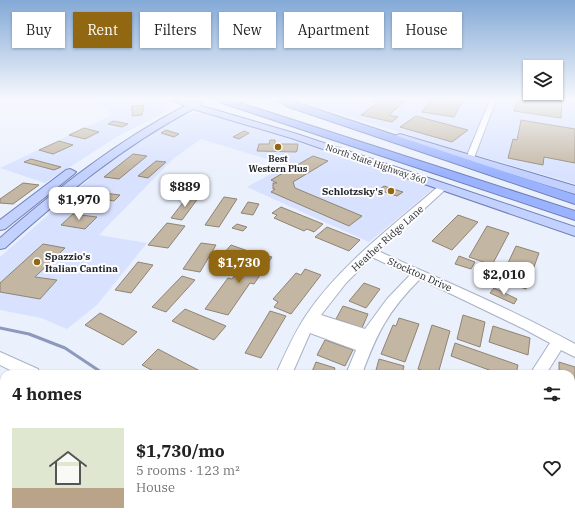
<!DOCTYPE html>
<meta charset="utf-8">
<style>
:root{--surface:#fff;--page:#f6f6f6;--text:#222;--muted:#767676;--line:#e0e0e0;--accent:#926711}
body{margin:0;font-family:"IBM Plex Serif",serif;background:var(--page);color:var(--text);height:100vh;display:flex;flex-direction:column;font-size:15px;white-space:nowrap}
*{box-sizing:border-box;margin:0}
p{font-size:13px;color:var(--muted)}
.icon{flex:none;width:22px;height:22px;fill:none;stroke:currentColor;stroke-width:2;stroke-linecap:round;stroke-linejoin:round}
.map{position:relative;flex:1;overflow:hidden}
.side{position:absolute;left:0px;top:370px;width:575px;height:156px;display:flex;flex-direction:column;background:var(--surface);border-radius:12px 12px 0 0;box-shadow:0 1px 3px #0004}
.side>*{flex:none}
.guide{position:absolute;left:12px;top:12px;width:551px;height:36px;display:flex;gap:8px}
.buttons{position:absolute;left:523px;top:60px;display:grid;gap:8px}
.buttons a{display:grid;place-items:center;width:40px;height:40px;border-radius:0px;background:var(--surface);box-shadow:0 1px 3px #0004;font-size:20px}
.price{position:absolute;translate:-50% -34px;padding:0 9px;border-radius:8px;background:#fff;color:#222;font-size:13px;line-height:26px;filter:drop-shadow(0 1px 2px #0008)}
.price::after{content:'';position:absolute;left:50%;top:24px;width:12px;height:9px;margin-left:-6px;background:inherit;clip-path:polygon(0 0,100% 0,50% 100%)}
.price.selected{background:var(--accent);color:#fff}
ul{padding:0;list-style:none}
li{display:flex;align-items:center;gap:12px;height:100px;padding:0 12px}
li+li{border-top:1px solid var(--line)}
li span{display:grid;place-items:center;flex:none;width:112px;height:80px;border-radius:0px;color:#555}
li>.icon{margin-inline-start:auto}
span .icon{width:48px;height:48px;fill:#fffc;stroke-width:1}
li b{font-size:17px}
h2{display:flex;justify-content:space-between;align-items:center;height:48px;padding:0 12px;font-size:17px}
.chip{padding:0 14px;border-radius:0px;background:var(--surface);box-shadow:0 1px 3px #0004;font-size:14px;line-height:36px}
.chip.selected{background:var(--accent);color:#fff}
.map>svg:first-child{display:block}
</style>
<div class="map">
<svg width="575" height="526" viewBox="0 0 575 526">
<rect width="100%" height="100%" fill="#ebf0fd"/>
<path fill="#d8e2ff" d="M87,100H168L167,111L118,136L45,183L0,168L114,114Z
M294,100H575V184L458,150Z
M203,113L266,131L434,188L369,242L247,187L287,165L201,139L173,159L99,235L147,243L97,305L67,329L41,318L0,310V257L94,175L131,147L151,134L183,116L192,114Z"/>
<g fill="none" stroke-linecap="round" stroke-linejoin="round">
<path stroke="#8d99bc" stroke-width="3" d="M0,328L29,334L65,348L104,374"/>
<path stroke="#8d99bc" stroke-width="4" d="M498,522L505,526"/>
</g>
<path fill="#c3b6a2" stroke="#908472" d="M376,100H406L389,115L398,117L392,122L361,115L378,102L374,101Z
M431,100H463L454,117L422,112Z
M517,100H562L561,118L514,111Z
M144,105L142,115L132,116L133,110H131L132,106Z
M416,116L468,130L452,142L400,127Z
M521,120L575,129V163L544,157L543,165L508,158L513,139L517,140Z
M113,121L119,122L128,124L122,127L108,124Z
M84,128L99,132L85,139L69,135Z
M166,130L179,134L174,137L161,133Z
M244,131L249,133L239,139L233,137Z
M270,140H275V144H298L297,151L296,152L257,151L259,144H269Z
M59,141L73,145L53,154L39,150Z
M133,154L147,156L119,179L104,177Z
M313,156L328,161L293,182L295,188L362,216L349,226L271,192L275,189H273V183H277L271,180Z
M31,159L61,167L54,170L24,162Z
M156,161L166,162L148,178L138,176Z
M23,183L39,185L13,204L0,203V199Z
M384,186L390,188L403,192L397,196L379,190Z
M96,192L120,195L114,201L90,197Z
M188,196L199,197L182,220L171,218Z
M224,197L237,199L219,227L205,225Z
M248,202L259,204L253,215L241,213Z
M281,207L323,224L314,232L307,229L304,231L274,218L277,215L272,213Z
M73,214L97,217L85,229L61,225Z
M458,215L478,222L452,250L432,241Z
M167,223L185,226L168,248L148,245Z
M237,224L247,227L243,231L232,228Z
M487,226L509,233L492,265L469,257Z
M327,227L360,240L349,251L315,237Z
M201,243L216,245L200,272L183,269Z
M43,244L65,248L35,277L57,280L40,299L0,292V283Z
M231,245L248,251L241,258L224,253Z
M516,246L539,253L526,289L500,280Z
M252,252L272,257L254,284L250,283L228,315L205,309L228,278L232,279Z
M459,256L475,262L471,269L455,264Z
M138,262L153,265L131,293L115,290Z
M305,269L321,275L291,314L274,307L278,302L273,299L296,273L301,275Z
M182,276L195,280L166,312L152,307Z
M364,283L380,289L366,308L349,301Z
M494,288L517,299L514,304L490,293Z
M343,306L368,314L362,328L336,319Z
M185,309L226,326L214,340L172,321Z
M270,311L286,316L261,358L245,353Z
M100,313L137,332L123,345L85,325Z
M463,315L485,322L480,347L457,339Z
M399,318L419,324L405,362L381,354L393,325L396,326Z
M432,325L450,331L438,374H432L418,369Z
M493,326L530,338L528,355L489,342Z
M325,340L353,350L345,366L317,355Z
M455,343L518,365L516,374H500L451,356Z
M158,349L200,371L197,374H159L142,365Z
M379,359L404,366L402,374H375Z
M316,362L335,368L333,374H311Z
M559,362L575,367V384L572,383V400L571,374H559Z
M0,382L4,385V414L0,412Z
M571,431L575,433V456L571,455Z
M4,444V473L0,477V448Z
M571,467L574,468L575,474V498L571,496Z
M62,522H102L99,526H68Z
M128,522H198L195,526H135Z"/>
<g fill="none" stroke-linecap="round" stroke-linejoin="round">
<g stroke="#a9b1c5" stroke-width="2">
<path id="minor" d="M490,100H496L474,158L470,161L467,160L466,158Z
M443,184L448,187L446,189L378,251C444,281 512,309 575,344V357L561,350L546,374H530L550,343L524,329L420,279C388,311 377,333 362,374H346L356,350L310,333L292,374H276C285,354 294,333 307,314C341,264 394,225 440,185ZM372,257L410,275L387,299L365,329L321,315L346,283Z
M0,352L38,369L40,374H18L0,365Z
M571,506L575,507V526H570L563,522H571Z"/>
</g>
<g stroke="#7080b4" stroke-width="2">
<path id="major" d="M172,100H184L192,103L198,100L201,101L202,103L200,105L202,106L297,134L575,227V236L291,138L193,109C123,146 64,195 5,248L0,249V238C58,188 117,141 185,106Z
M400,134L575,186V194L397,139L395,137L397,135Z
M70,169L76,172L74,174L5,229L0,230V220L66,170Z"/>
</g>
<g stroke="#7080b4" stroke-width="2">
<path id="highway" d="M217,100H231L575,211V220L219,102Z
M277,100H289L575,195V204L286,106Z"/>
</g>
<use href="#minor" fill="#fff" fill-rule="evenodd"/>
<use href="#major" fill="#c3d1ff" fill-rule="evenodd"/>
<use href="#highway" fill="#9bb3ff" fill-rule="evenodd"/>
</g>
<linearGradient id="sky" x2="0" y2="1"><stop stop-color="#83a9d6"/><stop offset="0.57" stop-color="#f6f8fe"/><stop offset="1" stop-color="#f6f8fe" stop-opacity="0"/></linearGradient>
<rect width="575" height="174" fill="url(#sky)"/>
<g fill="#926711" stroke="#fdfdfd" stroke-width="1.5">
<circle cx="278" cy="147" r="4"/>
<circle cx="391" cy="191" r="4"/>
<circle cx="37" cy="262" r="4"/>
</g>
<g text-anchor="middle" stroke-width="4" stroke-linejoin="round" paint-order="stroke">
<g font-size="9" font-weight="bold" fill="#1f222a" stroke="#fdfdfd">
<text x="278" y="162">Best<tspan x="278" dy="10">Western Plus</tspan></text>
</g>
<g font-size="9" fill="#1f222a" stroke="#fdfdfd">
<text transform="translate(376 164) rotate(19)" y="3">North State Highway 360</text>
</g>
<g font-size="10" font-weight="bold" fill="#1f222a" stroke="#fdfdfd" text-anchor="end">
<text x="383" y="195">Schlotzsky's</text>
<text x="45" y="260" text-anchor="start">Spazzio's<tspan x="45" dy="12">Italian Cantina</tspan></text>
</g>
<g font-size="10" fill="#1f222a" stroke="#fdfdfd">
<text transform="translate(387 238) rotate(-42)" y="4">Heather Ridge Lane</text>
<text transform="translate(420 274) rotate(24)" y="4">Stockton Drive</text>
</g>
</g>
</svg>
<div class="buttons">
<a><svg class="icon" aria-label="layers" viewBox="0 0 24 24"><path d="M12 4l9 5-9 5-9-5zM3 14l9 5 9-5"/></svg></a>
</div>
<b class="price" style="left:185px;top:208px">$889</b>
<b class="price" style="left:79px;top:221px">$1,970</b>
<b class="price selected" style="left:239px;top:284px">$1,730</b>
<b class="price" style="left:504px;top:296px">$2,010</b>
<div class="guide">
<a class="chip">Buy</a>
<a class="chip selected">Rent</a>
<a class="chip">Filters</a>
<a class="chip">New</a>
<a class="chip">Apartment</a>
<a class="chip">House</a>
</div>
<section class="side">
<h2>4 homes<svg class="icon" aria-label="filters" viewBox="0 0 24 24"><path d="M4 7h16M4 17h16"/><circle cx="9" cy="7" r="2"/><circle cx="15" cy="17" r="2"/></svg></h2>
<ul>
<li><span style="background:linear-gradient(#dfe7d0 75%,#b9a48a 0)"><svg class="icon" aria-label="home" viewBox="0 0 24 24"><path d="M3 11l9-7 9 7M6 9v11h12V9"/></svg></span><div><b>$1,730/mo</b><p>5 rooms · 123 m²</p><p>House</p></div><svg class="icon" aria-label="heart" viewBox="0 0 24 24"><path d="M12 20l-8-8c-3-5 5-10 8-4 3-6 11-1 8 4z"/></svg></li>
</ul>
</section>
</div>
